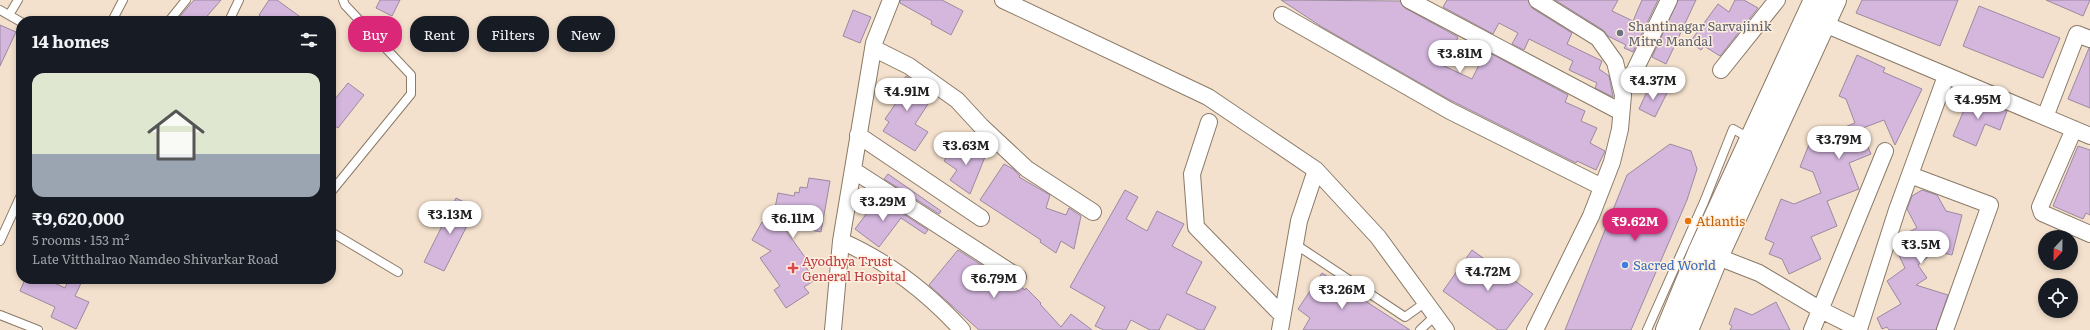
<!DOCTYPE html>
<meta charset="utf-8">
<style>
:root{--surface:#171b24;--page:#242831;--text:#f1f3f6;--muted:#9ea1a6;--accent:#db2777}
body{margin:0;font-family:Literata,serif;background:var(--page);color:var(--text);height:100vh;display:flex;flex-direction:column;font-size:15px;white-space:nowrap}
*{box-sizing:border-box;margin:0}
p{font-size:13px;color:var(--muted)}
.icon{flex:none;width:22px;height:22px;fill:none;stroke:currentColor;stroke-width:2;stroke-linecap:round;stroke-linejoin:round}
.map{position:relative;flex:1;overflow:hidden}
.drawer{position:absolute;left:16px;top:16px;width:320px;height:268px;display:flex;flex-direction:column;background:var(--surface);border-radius:16px;box-shadow:0 2px 6px #0003}
.drawer>*{flex:none}
.top-card{position:absolute;left:348px;top:16px;width:380px;height:36px;display:flex;gap:8px}
.needle{width:26px;rotate:202deg}
.buttons{position:absolute;left:2038px;top:230px;display:grid;gap:8px}
.buttons a{display:grid;place-items:center;width:40px;height:40px;border-radius:50%;background:var(--surface);box-shadow:0 2px 6px #0003;font-size:20px}
.price{position:absolute;translate:-50% -34px;padding:0 9px;border-radius:14px;background:#fff;color:#222;font-size:13px;line-height:26px;filter:drop-shadow(0 1px 2px #0008)}
.price::after{content:'';position:absolute;left:50%;top:24px;width:12px;height:9px;margin-left:-6px;background:inherit;clip-path:polygon(0 0,100% 0,50% 100%)}
.price.active{background:var(--accent);color:#fff}
ul{padding:0;list-style:none}
li{display:grid;align-content:center;gap:8px;height:212px;padding:0 16px}
li span{display:grid;place-items:center;height:124px;border-radius:12px;color:#555}
li>.icon{margin-inline-start:auto}
span .icon{width:72px;height:72px;fill:#fffc;stroke-width:1}
li b{font-size:17px}
h2{display:flex;justify-content:space-between;align-items:center;height:48px;padding:0 16px;font-size:17px}
.tag{padding:0 14px;border-radius:16px;background:var(--surface);box-shadow:0 2px 6px #0003;font-size:14px;line-height:36px}
.tag.active{background:var(--accent);color:#fff}
.map>svg:first-child{display:block}
</style>
<div class="map">
<svg width="2090" height="330" viewBox="0 0 2090 330">
<rect width="100%" height="100%" fill="#f4e1cd"/>
<path fill="#d5b7de" stroke="#9a8a9f" d="M194,0H221L203,21H176Z
M269,0H277L306,21H267L259,15Z
M380,0H400L392,16L376,8Z
M900,0H942L963,11L951,35L931,24L932,21L900,3Z
M1281,0L1400,1L1405,8L1458,37L1444,66L1472,79L1486,51L1568,95L1565,102L1585,111L1581,121L1597,128L1590,143L1605,151L1596,170L1577,161L1576,163L1448,99L1322,27Z
M1447,0H1528L1532,8L1572,33L1567,44L1602,61L1599,69L1609,76L1613,97L1595,88L1597,83L1569,70L1573,61L1529,39L1524,50L1512,44L1518,33L1499,23L1493,34L1443,7Z
M1555,0H1618L1612,11L1633,21L1642,0H1658L1633,52L1624,48L1626,45L1608,36L1603,30Z
M1678,0H1696L1666,64L1652,57Z
M1735,0H1744L1758,8L1720,56L1704,46L1701,50L1690,42L1718,4L1729,12Z
M1862,0H1958L1940,46L1856,13Z
M2046,0H2090L2083,16Z
M1979,6L2060,38L2043,78L1963,46Z
M853,10L871,17L860,43L843,36Z
M0,25L16,32L0,66Z
M2089,48H2090V108L2068,99Z
M1857,55L1885,68L1883,72L1922,89L1895,145L1884,120L1860,129L1871,154L1849,163L1859,189L1827,201L1837,226L1811,237L1821,259L1789,274L1782,259L1769,254L1774,243L1765,239L1781,199L1794,204L1821,193L1813,172L1800,167L1816,127L1830,133L1855,123L1846,99L1839,96Z
M906,76L934,95L915,124L928,132L915,151L883,131L889,122L885,119L896,103L886,96L897,80L902,82Z
M348,83L364,95L338,128L331,123V104Z
M1650,85L1667,93L1655,117L1639,109Z
M1970,96L2007,111L2000,130L1985,124L1976,146L1953,136Z
M1670,144L1691,151L1697,169L1687,200L1631,330H1565L1627,175Z
M954,145L966,152L969,145L987,152L970,194L950,180L957,170L944,161Z
M2078,146L2090,150V215L2086,213L2083,219L2053,206Z
M1004,164L1013,169L1020,176L1019,177L1050,195L1046,208L1066,215L1069,208L1081,216L1074,249L1061,241L1056,253L1040,242L1041,240L980,200Z
M888,174L941,211L939,214L884,179Z
M809,178L830,181L821,232L782,225L807,260L803,263L815,280L804,287L809,293L786,308L774,290L780,286L760,258L771,251L752,240L762,222L771,228L778,193L794,196L795,192L799,193L800,187L807,188Z
M1125,190L1138,197L1126,219L1147,231L1157,211L1184,224L1172,246L1202,262L1186,293L1216,307L1204,330H1199L1167,314L1159,330H1150L1131,320L1126,330H1104L1095,326L1105,307L1070,287Z
M1922,190L1937,195L1946,211L1962,215L1952,255L1935,251L1918,265L1927,278L1916,285L1948,295L1936,330H1889L1887,327L1882,329L1877,318L1901,304L1887,281L1905,268L1895,247L1898,237L1917,228L1907,209L1912,196Z
M874,195L928,230L925,234L901,218L879,247L855,229L876,201L871,198Z
M456,198L476,208L444,271L424,262Z
M958,250L1013,285L1020,286L1025,290L1026,288L1041,303L1040,304L1061,327L1071,314L1092,330H979L929,285Z
M1472,250L1533,294L1506,330H1498L1443,291Z
M1322,273L1410,330H1303L1310,318L1298,309Z
M25,279H46L65,288L69,279H83L75,296L89,302L76,329L51,317L55,307L20,291Z
M1776,302L1790,330H1730L1732,326L1729,324L1735,308L1752,315Z"/>
<g fill="none" stroke-linecap="round" stroke-linejoin="round">
<g stroke="#8a7a67" stroke-width="10">
<path id="lane" d="M0,10L21,22
M9,15L18,0
M112,21L123,0
M169,21L186,0
M229,21L239,0
M331,192L411,94V75L345,5L343,0
M331,232L398,272
M0,241L21,195
M1295,244L1405,317L1426,302
M0,315L38,330
M1420,330L1435,316
M1647,330L1704,202L1733,129L1751,139"/>
</g>
<g stroke="#8a7a67" stroke-width="18">
<path id="street" d="M1003,0L1208,97L1316,170L1378,237L1446,330
M1409,0L1621,112
M1282,15L1450,111L1602,187
M1815,20L2090,136
M873,48L909,66L957,100L981,126L1027,169L1093,212
M1721,70L1777,0
M1620,83L1634,72L1669,0
M2045,117L2077,34L2090,39
M1209,122L1192,174L1196,227L1282,315
M2074,129L2040,207L2042,213L2090,234
M858,135L981,218
M853,170L1018,277
M1910,175L1990,205L1945,330
M841,241C887,261 928,293 962,330
M1708,253L1759,273L1821,310L1859,329L1897,210L1946,76
M833,330L841,241L874,43L891,0
M1280,330L1299,221L1316,170
M1535,330L1591,216L1612,162L1620,129L1623,95L1615,62L1598,38L1537,0
M1812,330L1885,151"/>
</g>
<g stroke="#8a7a67" stroke-width="24">
<path id="secondary" d="M1667,330L1700,250L1815,0
M1687,330L1717,257L1835,0"/>
</g>
<use href="#lane" stroke="#fff" stroke-width="8"/>
<use href="#street" stroke="#fff" stroke-width="16"/>
<use href="#secondary" stroke="#fff" stroke-width="22"/>
</g>
<circle fill="#6b7280" stroke="#feefdf" stroke-width="1.5" cx="1620" cy="33" r="4"/>
<circle fill="#e8710a" stroke="#feefdf" stroke-width="1.5" cx="1688" cy="221" r="4"/>
<circle fill="#3f7fe0" stroke="#feefdf" stroke-width="1.5" cx="1625" cy="265" r="4"/>
<path fill="#e0444e" stroke="#feefdf" stroke-width="1.5" d="M791 262h4v4h4v4h-4v4h-4v-4h-4v-4h4z"/>
<g text-anchor="middle" stroke-width="3" stroke-linejoin="round" paint-order="stroke">
<g font-size="13" fill="#5b616d" stroke="#feefdf" text-anchor="start">
<text x="1628" y="31">Shantinagar Sarvajinik<tspan x="1628" dy="15">Mitre Mandal</tspan></text>
</g>
<g font-size="13" fill="#c56008" stroke="#feefdf" text-anchor="start">
<text x="1696" y="226">Atlantis</text>
</g>
<g font-size="13" fill="#be3a42" stroke="#feefdf" text-anchor="start">
<text x="802" y="266">Ayodhya Trust<tspan x="802" dy="15">General Hospital</tspan></text>
</g>
<g font-size="13" fill="#366cbe" stroke="#feefdf" text-anchor="start">
<text x="1633" y="270">Sacred World</text>
</g>
</g>
</svg>
<div class="buttons">
<a><svg class="needle" viewBox="-14 -14 28 28"><path d="M0-13l5 13h-10z" fill="#e53935"/><path d="M0 13l5-13h-10z" fill="#9ea1a6"/></svg></a>
<a><svg class="icon" aria-label="locate" viewBox="0 0 24 24"><circle cx="12" cy="12" r="6"/><path d="M12 2v4M12 18v4M2 12h4M18 12h4"/></svg></a>
</div>
<b class="price" style="left:1460px;top:74px">₹3.81M</b>
<b class="price" style="left:1653px;top:101px">₹4.37M</b>
<b class="price" style="left:907px;top:112px">₹4.91M</b>
<b class="price" style="left:1978px;top:120px">₹4.95M</b>
<b class="price" style="left:1839px;top:160px">₹3.79M</b>
<b class="price" style="left:966px;top:166px">₹3.63M</b>
<b class="price" style="left:883px;top:222px">₹3.29M</b>
<b class="price" style="left:450px;top:235px">₹3.13M</b>
<b class="price" style="left:793px;top:239px">₹6.11M</b>
<b class="price active" style="left:1635px;top:242px">₹9.62M</b>
<b class="price" style="left:1921px;top:265px">₹3.5M</b>
<b class="price" style="left:1488px;top:292px">₹4.72M</b>
<b class="price" style="left:994px;top:299px">₹6.79M</b>
<b class="price" style="left:1342px;top:310px">₹3.26M</b>
<div class="top-card">
<a class="tag active">Buy</a>
<a class="tag">Rent</a>
<a class="tag">Filters</a>
<a class="tag">New</a>
</div>
<section class="drawer">
<h2>14 homes<svg class="icon" aria-label="filters" viewBox="0 0 24 24"><path d="M4 7h16M4 17h16"/><circle cx="9" cy="7" r="2"/><circle cx="15" cy="17" r="2"/></svg></h2>
<ul>
<li><span style="background:linear-gradient(#dfe7d0 65%,#9aa5b1 0)"><svg class="icon" aria-label="home" viewBox="0 0 24 24"><path d="M3 11l9-7 9 7M6 9v11h12V9"/></svg></span><div><b>₹9,620,000</b><p>5 rooms · 153 m²</p><p>Late Vitthalrao Namdeo Shivarkar Road</p></div></li>
</ul>
</section>
</div>
